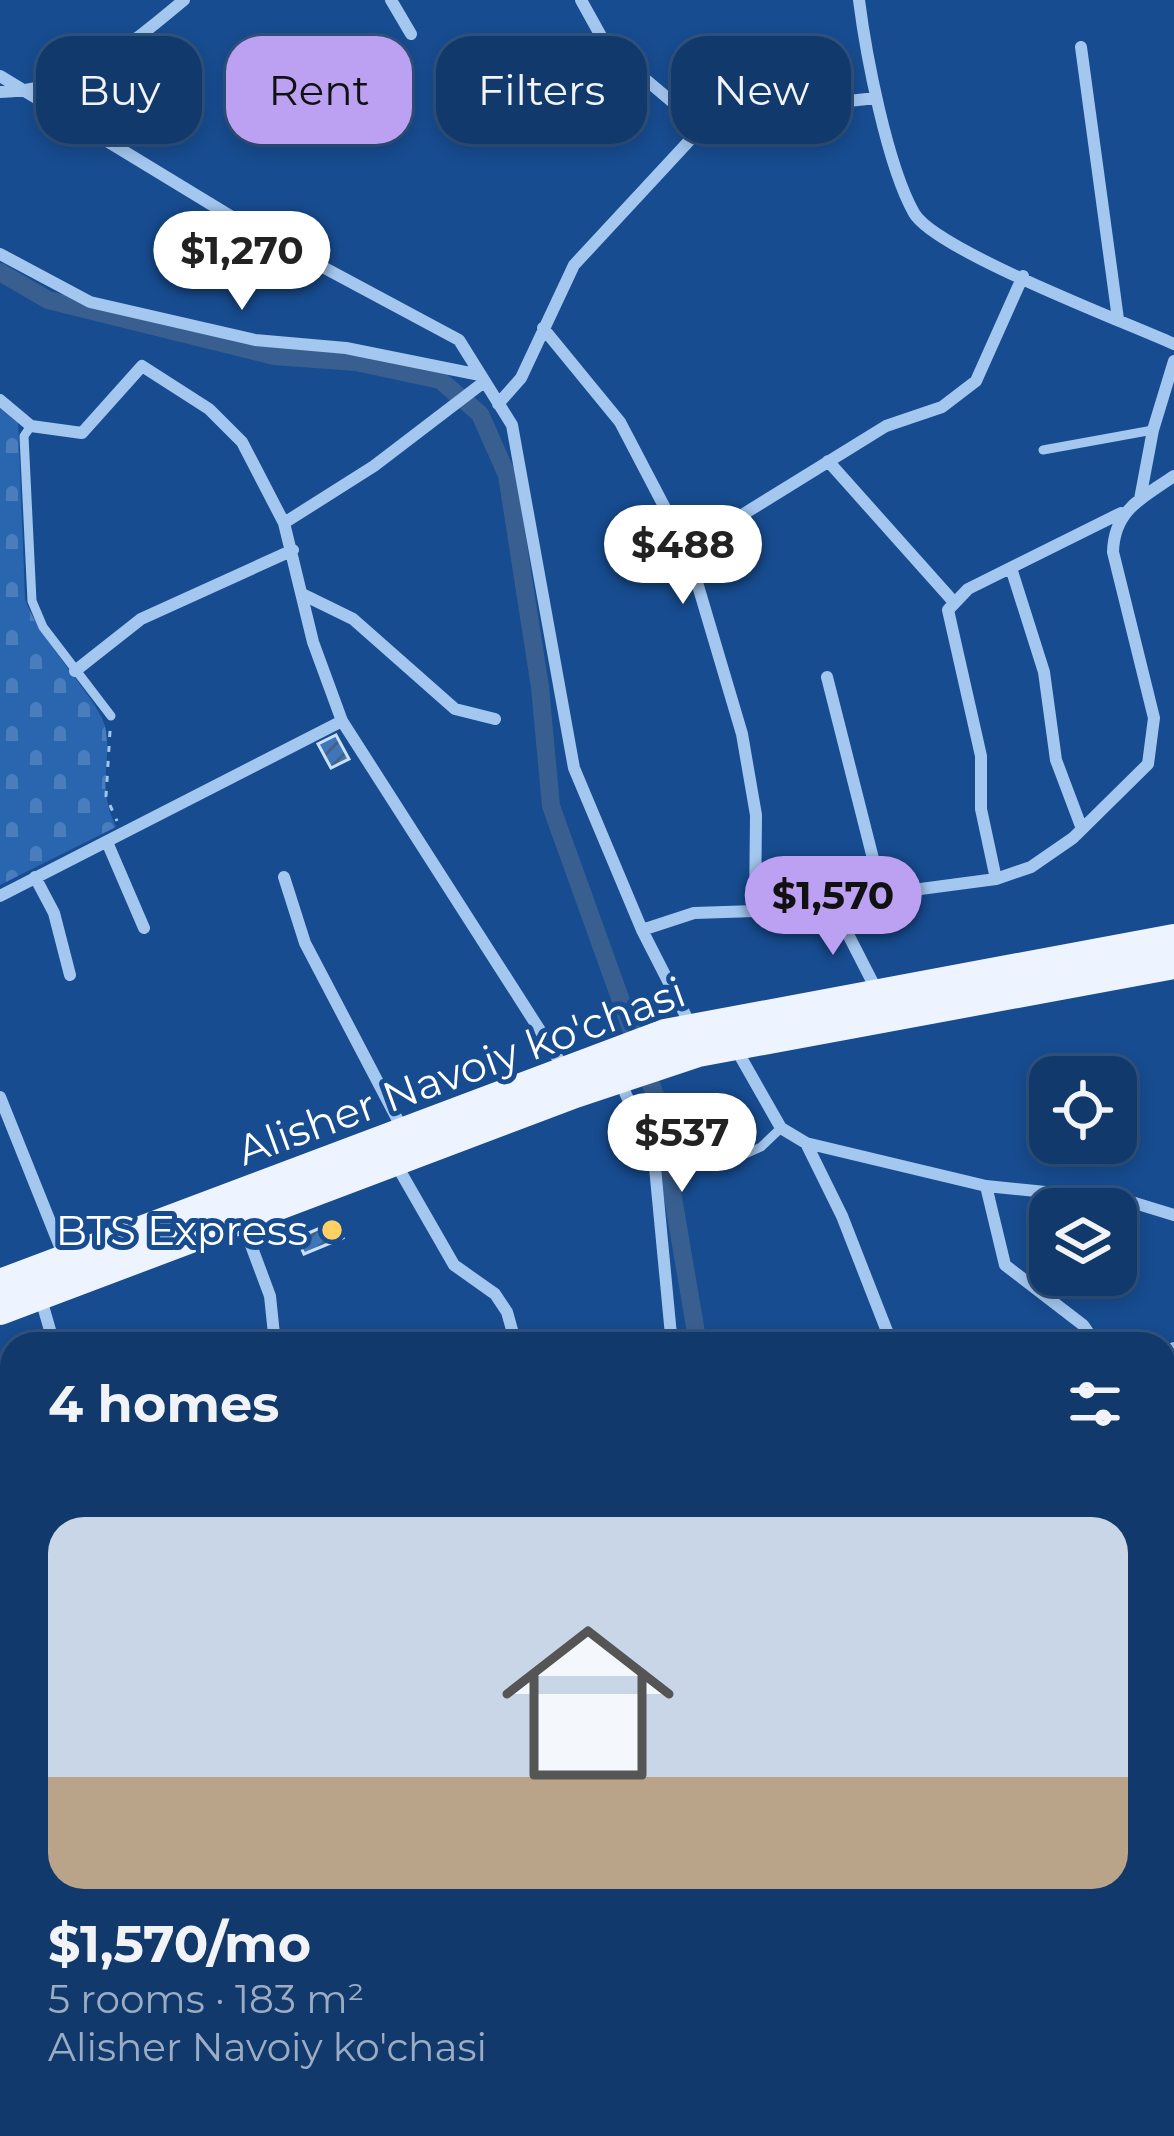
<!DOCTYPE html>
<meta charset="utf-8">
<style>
:root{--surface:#11396c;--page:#1a4072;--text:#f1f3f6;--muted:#9cacc2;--line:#30537f;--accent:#bca0f2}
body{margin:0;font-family:Montserrat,sans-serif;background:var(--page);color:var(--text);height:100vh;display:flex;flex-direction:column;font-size:45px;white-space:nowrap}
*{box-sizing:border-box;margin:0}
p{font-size:39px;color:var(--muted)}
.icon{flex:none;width:66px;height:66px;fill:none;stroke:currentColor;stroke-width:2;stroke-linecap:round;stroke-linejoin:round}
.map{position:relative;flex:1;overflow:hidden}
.sheet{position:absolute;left:0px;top:1332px;width:1176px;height:804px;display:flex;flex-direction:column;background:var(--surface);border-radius:36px 36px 0 0;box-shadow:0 6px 18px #0003,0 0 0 3px var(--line)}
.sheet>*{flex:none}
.top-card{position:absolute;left:36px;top:36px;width:1104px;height:108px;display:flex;gap:24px}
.buttons{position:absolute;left:1029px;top:1056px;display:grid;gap:24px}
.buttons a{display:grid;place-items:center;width:108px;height:108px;border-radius:24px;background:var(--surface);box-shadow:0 6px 18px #0003,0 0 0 3px var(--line);font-size:60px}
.price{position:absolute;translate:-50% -102px;padding:0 27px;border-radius:42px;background:#fff;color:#222;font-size:39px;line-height:78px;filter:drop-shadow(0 3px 6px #0008)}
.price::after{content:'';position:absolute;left:50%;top:72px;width:36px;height:27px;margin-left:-18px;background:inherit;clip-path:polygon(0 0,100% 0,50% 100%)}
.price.active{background:var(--accent);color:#111}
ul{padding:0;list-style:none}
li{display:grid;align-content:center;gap:24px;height:636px;padding:0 48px}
li span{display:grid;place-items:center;height:372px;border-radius:36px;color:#555}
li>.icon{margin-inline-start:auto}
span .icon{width:216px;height:216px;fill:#fffc;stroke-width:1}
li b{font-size:51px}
h2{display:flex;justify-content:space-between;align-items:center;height:144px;padding:0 48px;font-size:51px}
.tag{padding:0 42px;border-radius:36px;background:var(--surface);box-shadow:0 6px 18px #0003,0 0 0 3px var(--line);font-size:42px;line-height:108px}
.tag.active{background:var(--accent);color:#111}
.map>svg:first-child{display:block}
</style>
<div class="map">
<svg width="1174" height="2136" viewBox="0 0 1174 2136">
<defs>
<pattern id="cemetery-stones" width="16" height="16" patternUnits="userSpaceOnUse" patternTransform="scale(3)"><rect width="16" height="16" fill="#2966af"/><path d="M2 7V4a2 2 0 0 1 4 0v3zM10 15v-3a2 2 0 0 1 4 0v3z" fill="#497dbb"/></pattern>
<pattern id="building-hatch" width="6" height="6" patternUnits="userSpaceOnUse" patternTransform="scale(3)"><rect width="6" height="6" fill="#3f76b9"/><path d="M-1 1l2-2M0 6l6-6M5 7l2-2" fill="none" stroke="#466182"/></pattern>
</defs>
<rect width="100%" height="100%" fill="#174c90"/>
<path fill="url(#cemetery-stones)" d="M0,406L18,420L25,599C39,640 99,700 105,726C113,766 95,782 116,827L0,885Z"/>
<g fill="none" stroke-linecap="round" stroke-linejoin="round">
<path stroke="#395f91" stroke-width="18" d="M0,272L48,300L274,356L356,362L440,380L480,414L507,475L540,687L551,806L656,1098L698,1344
M1164,1794L1174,1827"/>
</g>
<path fill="url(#building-hatch)" stroke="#cbe1fb" stroke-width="3" d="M336,735L349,759L331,768L318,744Z
M336,1221L343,1238L304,1254L297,1238Z"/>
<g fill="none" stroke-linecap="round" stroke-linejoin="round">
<path stroke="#a4c7f0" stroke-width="3" stroke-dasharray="6 9" stroke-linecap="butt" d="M110,731L106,796L117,821"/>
<path stroke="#a4c7f0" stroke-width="9" d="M31,426L24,436L32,601L43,627L111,716
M1043,450L1153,430
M721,1165L761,1147L781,1128"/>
<path stroke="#a4c7f0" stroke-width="12" d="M391,0L411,34
M581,0L607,47L702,127
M859,0C866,55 887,165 914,213C935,250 1125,322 1174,344
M1081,47L1118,319
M0,76L250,228L459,340L512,425L574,768L642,930L692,1028
M0,92C75,91 129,46 184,0
M0,254L90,302L255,340L346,348L480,375
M543,328L620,422L688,552L742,734L756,815L755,911
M0,400L31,426L82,433L142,366L209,409L242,442L284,523L313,642L342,721L564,1068
M498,404L521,378L574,265L702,127L775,109L876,98
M828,461L952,600
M1140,499L1153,430L1174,361
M284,523L374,466L484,382
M687,549L886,426L942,407L976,381L1023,276
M1011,568L1044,672L1056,760L1082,829
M304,595L353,619L455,709L495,719
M75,671L141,619L293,550
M827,677L882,894
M107,842L144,928
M35,877L54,913L70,975
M284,877L305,943L403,1130
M996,879L981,809V756L948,610L968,589L1121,513
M0,896L342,721
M831,901L877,991
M642,930L694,913L755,911L996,879L1031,867L1073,838L1148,764L1154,718L1113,552C1114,510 1142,498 1174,476
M735,1047L781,1128L806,1143L842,1216L892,1344
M619,1079L654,1157L671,1335L677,1344
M0,1097L65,1259
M806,1143L986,1186L1125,1200L1174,1215
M396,1164L454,1265L495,1294L507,1312L516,1344
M986,1186L1005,1265L1083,1325L1096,1344
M242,1221L270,1296L275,1344
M41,1299L54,1344
M1164,1352L1174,1348
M1164,1475L1174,1470
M1164,1489L1174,1524
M4,1539L12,1553
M1164,1624L1174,1630
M1164,1865L1174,1910
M0,1981H12
M1164,2109L1174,2105
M191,2124L193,2136
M407,2124L429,2136
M559,2124L560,2136
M768,2124L778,2136
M1000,2124L1006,2136
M655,2136L686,2124
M1084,2136L1119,2124"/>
<path stroke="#edf4ff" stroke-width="30" d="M0,1284L665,1034L1174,939
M0,1310L575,1093L698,1052L1174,964"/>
</g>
<circle fill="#ffd163" stroke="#174c90" stroke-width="4.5" cx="332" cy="1230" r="12"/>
<g text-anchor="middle" stroke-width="10" stroke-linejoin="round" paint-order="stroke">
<g font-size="42" fill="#fff" stroke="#174c90">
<text transform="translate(461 1071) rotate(-20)" y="15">Alisher Navoiy ko'chasi</text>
</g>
<g font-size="42" fill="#fff" stroke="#174c90" text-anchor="end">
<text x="308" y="1245">BTS Express</text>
</g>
</g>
</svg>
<div class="buttons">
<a><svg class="icon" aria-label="locate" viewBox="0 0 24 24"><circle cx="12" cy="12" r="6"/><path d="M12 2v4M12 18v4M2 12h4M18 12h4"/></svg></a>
<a><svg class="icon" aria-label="layers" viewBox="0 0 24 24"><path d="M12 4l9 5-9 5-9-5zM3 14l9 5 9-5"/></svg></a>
</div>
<b class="price" style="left:242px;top:313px">$1,270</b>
<b class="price" style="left:683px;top:607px">$488</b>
<b class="price active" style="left:833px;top:958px">$1,570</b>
<b class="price" style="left:682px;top:1195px">$537</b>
<div class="top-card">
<a class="tag">Buy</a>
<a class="tag active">Rent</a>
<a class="tag">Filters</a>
<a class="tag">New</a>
</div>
<section class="sheet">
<h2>4 homes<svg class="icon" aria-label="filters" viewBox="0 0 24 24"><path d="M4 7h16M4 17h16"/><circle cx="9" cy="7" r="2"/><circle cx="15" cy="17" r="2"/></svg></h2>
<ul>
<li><span style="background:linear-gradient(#c9d6e8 70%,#b9a48a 0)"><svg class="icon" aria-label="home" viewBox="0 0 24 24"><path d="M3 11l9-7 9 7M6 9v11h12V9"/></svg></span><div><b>$1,570/mo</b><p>5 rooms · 183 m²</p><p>Alisher Navoiy ko'chasi</p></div></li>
</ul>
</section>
</div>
